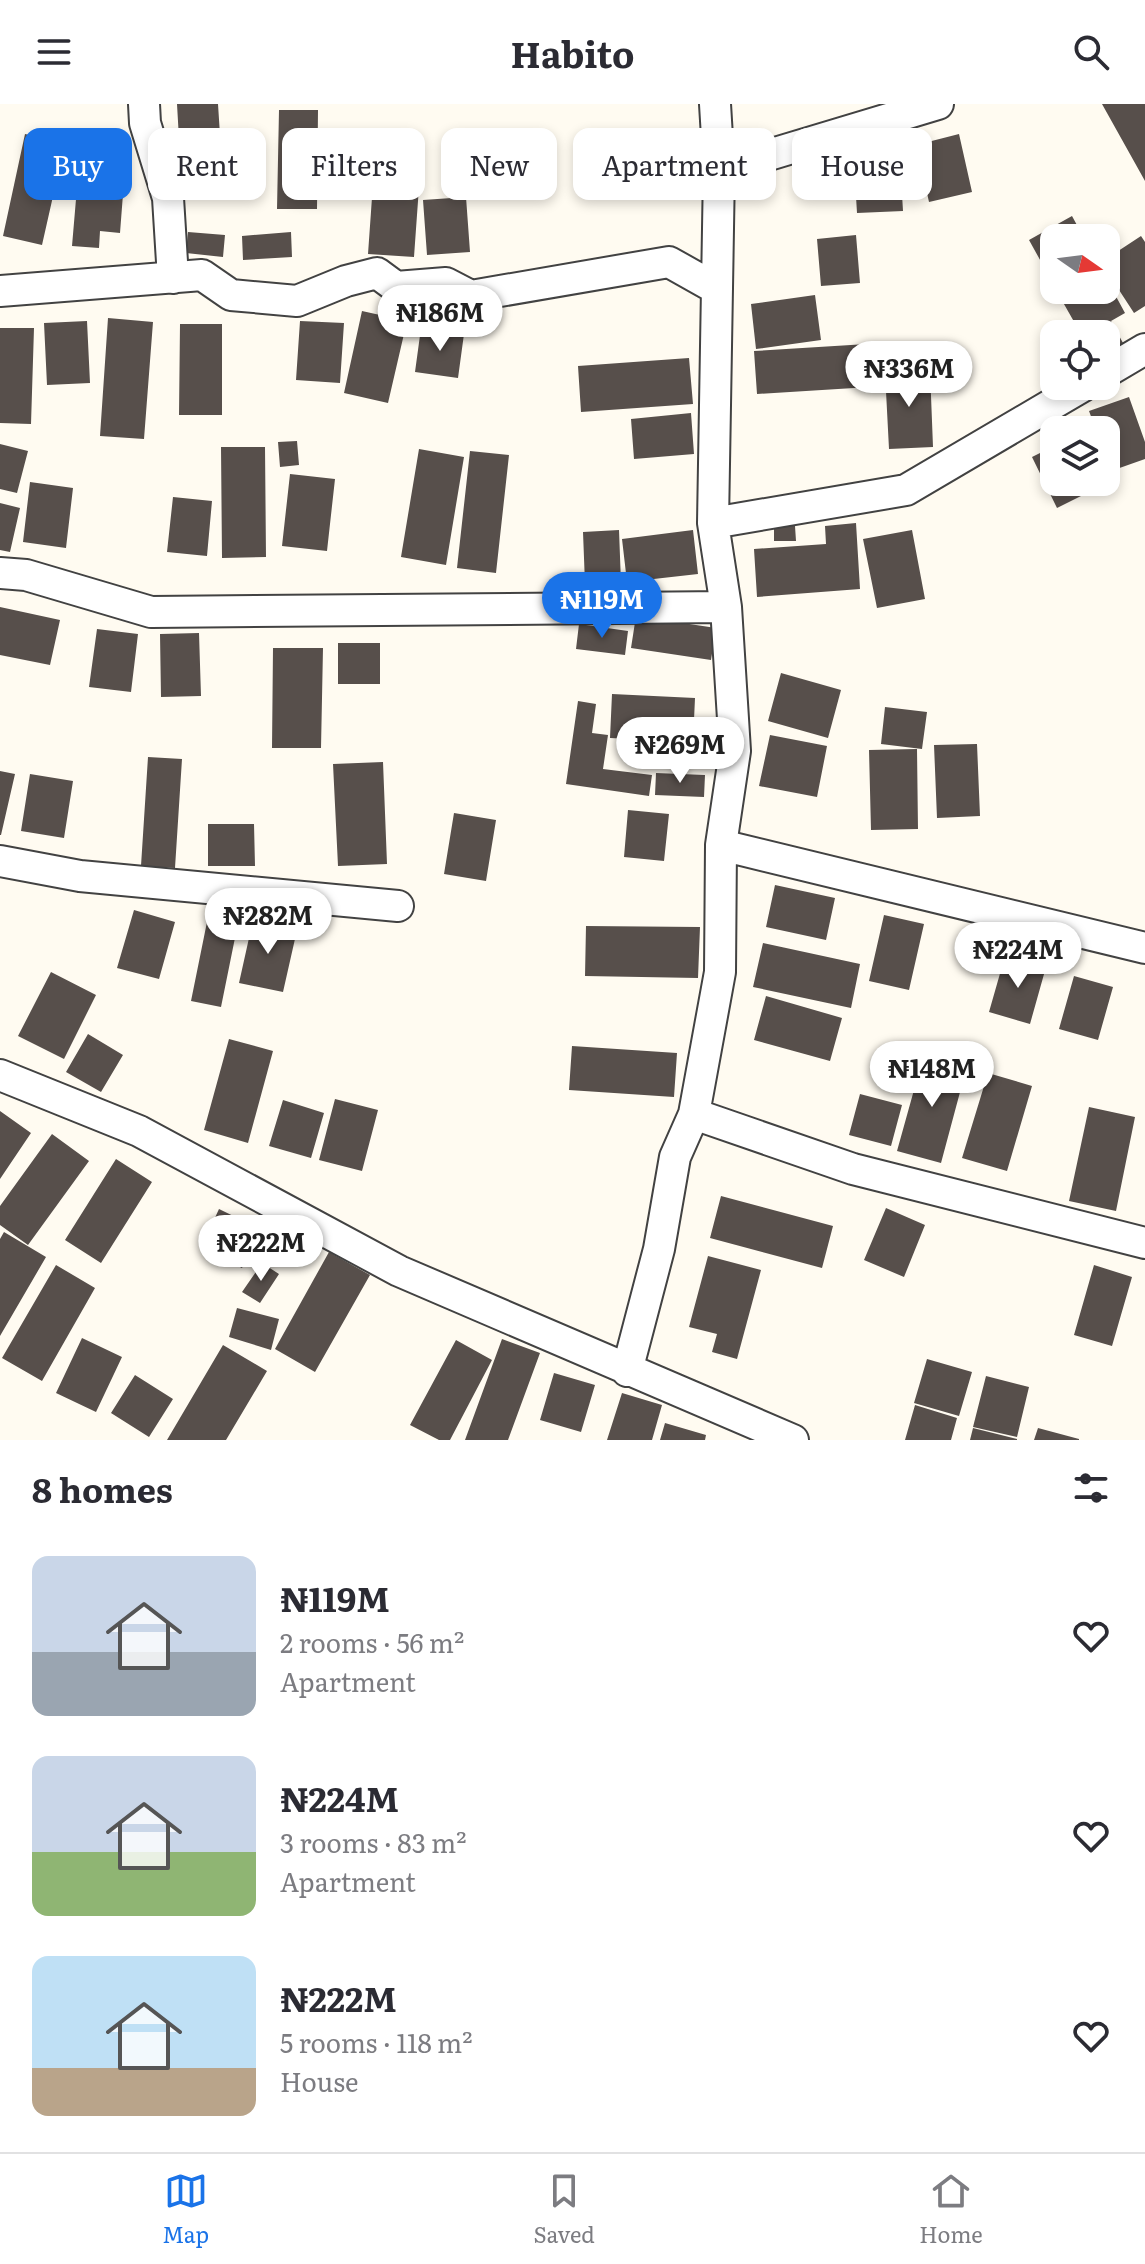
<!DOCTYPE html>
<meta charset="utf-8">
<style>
:root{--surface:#fff;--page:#f2f2f3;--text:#2b2b33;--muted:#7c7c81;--line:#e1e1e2;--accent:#1a73e8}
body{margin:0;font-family:Literata,serif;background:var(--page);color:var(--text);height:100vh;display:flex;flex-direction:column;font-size:30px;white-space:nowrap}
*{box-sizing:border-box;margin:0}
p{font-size:26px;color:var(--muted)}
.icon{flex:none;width:44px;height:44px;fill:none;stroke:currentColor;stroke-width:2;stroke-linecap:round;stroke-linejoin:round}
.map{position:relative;height:1336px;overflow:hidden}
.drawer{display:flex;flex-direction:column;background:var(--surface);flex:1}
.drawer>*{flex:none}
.top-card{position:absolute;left:24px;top:24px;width:1098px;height:72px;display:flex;gap:16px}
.needle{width:52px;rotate:104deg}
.controls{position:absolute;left:1040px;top:120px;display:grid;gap:16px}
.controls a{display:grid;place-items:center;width:80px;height:80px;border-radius:16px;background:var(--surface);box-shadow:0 4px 12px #0003;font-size:40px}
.price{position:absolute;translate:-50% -68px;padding:0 18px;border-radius:28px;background:#fff;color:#222;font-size:26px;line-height:52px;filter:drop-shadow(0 2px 4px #0008)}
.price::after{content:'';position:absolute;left:50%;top:48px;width:24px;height:18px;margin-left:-12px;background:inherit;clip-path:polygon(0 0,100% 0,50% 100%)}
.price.active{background:var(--accent);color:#fff}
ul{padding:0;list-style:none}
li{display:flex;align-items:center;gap:24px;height:200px;padding:0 32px}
li span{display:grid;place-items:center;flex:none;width:224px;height:160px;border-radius:16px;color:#555}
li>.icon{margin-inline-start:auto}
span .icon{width:96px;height:96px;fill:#fffc;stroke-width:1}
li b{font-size:34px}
h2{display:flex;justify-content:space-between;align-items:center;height:96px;padding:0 32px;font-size:34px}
.pill{padding:0 28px;border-radius:16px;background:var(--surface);box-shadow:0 4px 12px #0003;font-size:28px;line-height:72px}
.pill.active{background:var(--accent);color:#fff}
header{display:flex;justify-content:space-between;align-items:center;height:104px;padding:0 32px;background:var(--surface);font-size:36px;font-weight:700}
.menu{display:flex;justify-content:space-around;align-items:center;height:112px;border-top:2px solid var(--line);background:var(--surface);font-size:22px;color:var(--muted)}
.menu a{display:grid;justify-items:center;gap:4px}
.menu .active{color:var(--accent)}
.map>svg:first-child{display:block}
</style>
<header><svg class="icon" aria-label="menu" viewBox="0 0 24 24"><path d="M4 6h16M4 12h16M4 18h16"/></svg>Habito<svg class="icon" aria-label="search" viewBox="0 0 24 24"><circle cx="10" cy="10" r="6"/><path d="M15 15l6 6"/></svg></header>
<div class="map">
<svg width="1145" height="1336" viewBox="0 0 1145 1336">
<rect width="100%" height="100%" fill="#fffbf1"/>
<path fill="#574f4b" d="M177,0H218L220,31L179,35Z
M1102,0H1145V77Z
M279,6H318L317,105H277Z
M25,30L65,39L42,141L3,132Z
M959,30L972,88L929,98L916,41Z
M81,40L124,43L123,61L80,57Z
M899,40L903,107L857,109L853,43Z
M375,51L421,55L414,153L368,150Z
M79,60L125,64L120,129L100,127L99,144L72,142Z
M466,93L470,148L427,151L423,96Z
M1072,112L1084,134H1054V181L1029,136Z
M188,128L225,131L223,153L186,149Z
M291,128L292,153L243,156L242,132Z
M856,131L860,179L821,182L817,135Z
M1141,132L1145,138V202L1134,209L1106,166V155Z
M1106,174L1125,209L1111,217L1123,239L1106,248V230H1081L1056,186H1106Z
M815,191L821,236L756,245L751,200Z
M362,207L407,217L388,299L344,289Z
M108,214L153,218L144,335L100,332Z
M87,217L90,279L47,281L44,219Z
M300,217L344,219L340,279L296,276Z
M180,220H222V311H179Z
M0,224H34L31,320L0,319Z
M421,224L464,230L458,274L415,268Z
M867,240L870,283L757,290L754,247Z
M689,254L693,300L581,308L578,262Z
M930,266L933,343L889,345L885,268Z
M1129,293L1145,338V355L1111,367L1106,354V326H1096L1089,307Z
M691,309L694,350L634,355L631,315Z
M297,337L299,361L280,363L278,338Z
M0,340L28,347L17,389L0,385Z
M1054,342V378H1094L1097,384L1057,404L1032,353Z
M221,343H265L266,453L222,454Z
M419,345L464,353L446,461L401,453Z
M470,347L509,351L496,469L457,464Z
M290,370L335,375L327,447L282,442Z
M30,378L73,384L66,444L23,438Z
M173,393L212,397L207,452L167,448Z
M0,399L20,404L10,448L0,446Z
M856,419L860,485L757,493L754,445L826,440L825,422Z
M774,422H795L796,437H774Z
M619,426L621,479L585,480L583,428Z
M693,426L698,470L627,478L622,435Z
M912,426L925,495L877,504L863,435Z
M0,503L60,516L50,561L0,551Z
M636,512L716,524L711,556L631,544Z
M579,520L628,527L625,551L576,545Z
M97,525L138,530L131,588L89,583Z
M199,529L201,592L161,593L160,530Z
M338,539H380V580H338Z
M273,544H323L321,644H272Z
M781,569L841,586L828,634L768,617Z
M612,590L695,594L693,638L610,634Z
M578,597L596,600L592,629L608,631L603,665L652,671L649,692L566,680Z
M885,603L927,608L922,645L881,640Z
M770,631L827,642L817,693L759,682Z
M977,640L980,712L937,714L934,641Z
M917,645L918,725L871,726L869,646Z
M148,653L182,655L175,764L141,762Z
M383,658L387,760L338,762L333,660Z
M0,667L15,670L1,731H0Z
M656,669L705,671L704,693L655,691Z
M30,670L73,677L64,734L21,727Z
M628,706L669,710L664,757L624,753Z
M454,709L496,716L486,777L444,770Z
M208,720H254L255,762H208Z
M775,781L835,794L826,836L766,823Z
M134,806L175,818L159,875L117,864Z
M884,811L924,820L909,886L869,877Z
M208,813L238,819L221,903L191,897Z
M253,816L297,826L283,888L239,879Z
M586,822L700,823L698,874L585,872Z
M763,839L860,860L851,904L753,883Z
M1005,852L1046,863L1030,920L989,908Z
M51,868L96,891L64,955L18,932Z
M1074,872L1113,883L1098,936L1059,925Z
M766,892L842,914L830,957L754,936Z
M88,930L123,951L101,988L66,968Z
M229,935L273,947L248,1039L204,1026Z
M572,942L677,949L674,993L569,986Z
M924,950L967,962L941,1059L897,1047Z
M988,969L1032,982L1007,1067L962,1054Z
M860,990L902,1001L891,1042L849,1031Z
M335,995L378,1006L362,1067L319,1056Z
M283,996L324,1009L311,1054L269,1042Z
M1089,1003L1135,1013L1116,1107L1069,1097Z
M0,1007L31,1029L0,1075Z
M52,1030L89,1057L28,1141L0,1121V1102Z
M116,1055L152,1078L101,1159L65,1136Z
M721,1092L833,1122L822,1164L710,1134Z
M886,1104L925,1121L904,1173L864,1156Z
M219,1105L260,1125L242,1164L201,1144Z
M4,1128L46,1153L0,1232V1135Z
M329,1148L370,1171L315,1268L275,1245Z
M708,1152L761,1166L737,1255L712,1248L717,1230L689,1223Z
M262,1159L279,1170L260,1199L242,1188Z
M56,1161L95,1184L42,1277L2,1254Z
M1094,1161L1132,1173L1112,1242L1074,1231Z
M237,1204L279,1215L271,1246L229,1233Z
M82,1234L122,1253L96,1308L56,1289Z
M502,1235L540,1249L508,1336H465Z
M456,1236L492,1256L450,1336H439L410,1321Z
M223,1241L267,1267L226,1336H167Z
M927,1255L972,1268L959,1312L914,1299Z
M554,1269L595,1281L581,1328L540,1316Z
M135,1271L173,1295L149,1333L111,1309Z
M986,1272L1029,1283L1017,1333L973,1323Z
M622,1289L662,1301L652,1336H607Z
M915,1301L957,1314L951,1336H905Z
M665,1319L706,1331L705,1336H660Z
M973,1324L1017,1335V1336H970Z
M1038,1324L1079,1335V1336H1034Z"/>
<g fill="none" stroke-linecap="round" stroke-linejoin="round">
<g stroke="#424242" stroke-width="34">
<path id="minor" d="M144,0L145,19L168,94L173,174
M719,66L938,0
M0,187L202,171L231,191L297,197L346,177L377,169L396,183L446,179L471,192L669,158L717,185
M1106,268L1145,245
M713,419L906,386L1083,282
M0,469L26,471L151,508L726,503
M721,741L1145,844
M0,757L80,772L398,802
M0,971L139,1027L399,1167L793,1336
M694,1010L720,868L721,741L735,647L726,503L713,419L719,66L715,0
M627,1267L659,1145L675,1053L694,1010L853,1065L1145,1139"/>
</g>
<use href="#minor" stroke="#fff" stroke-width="30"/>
</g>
</svg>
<div class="controls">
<a><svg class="needle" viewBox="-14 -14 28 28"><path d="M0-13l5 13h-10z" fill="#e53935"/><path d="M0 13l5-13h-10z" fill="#7c7c81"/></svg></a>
<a><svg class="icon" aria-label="locate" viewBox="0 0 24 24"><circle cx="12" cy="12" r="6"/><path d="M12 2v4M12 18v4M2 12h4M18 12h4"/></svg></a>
<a><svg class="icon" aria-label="layers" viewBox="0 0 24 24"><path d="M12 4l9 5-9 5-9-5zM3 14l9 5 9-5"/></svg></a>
</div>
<b class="price" style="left:440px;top:249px">₦186M</b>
<b class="price" style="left:909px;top:305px">₦336M</b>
<b class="price active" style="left:602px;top:536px">₦119M</b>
<b class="price" style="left:680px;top:681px">₦269M</b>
<b class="price" style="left:268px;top:852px">₦282M</b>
<b class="price" style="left:1018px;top:886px">₦224M</b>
<b class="price" style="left:932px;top:1005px">₦148M</b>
<b class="price" style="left:261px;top:1179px">₦222M</b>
<div class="top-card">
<a class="pill active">Buy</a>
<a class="pill">Rent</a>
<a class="pill">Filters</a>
<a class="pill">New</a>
<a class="pill">Apartment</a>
<a class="pill">House</a>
</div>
</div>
<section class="drawer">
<h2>8 homes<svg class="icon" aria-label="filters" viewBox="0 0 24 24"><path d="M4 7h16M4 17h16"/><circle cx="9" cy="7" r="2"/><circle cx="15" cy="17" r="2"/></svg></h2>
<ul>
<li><span style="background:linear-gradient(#c9d6e8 60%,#9aa5b1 0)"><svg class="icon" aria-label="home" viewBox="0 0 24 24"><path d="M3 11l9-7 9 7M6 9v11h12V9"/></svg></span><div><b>₦119M</b><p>2 rooms · 56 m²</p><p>Apartment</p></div><svg class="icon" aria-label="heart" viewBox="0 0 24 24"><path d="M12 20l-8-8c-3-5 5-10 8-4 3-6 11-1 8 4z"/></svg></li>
<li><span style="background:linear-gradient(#c9d6e8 60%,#8fb573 0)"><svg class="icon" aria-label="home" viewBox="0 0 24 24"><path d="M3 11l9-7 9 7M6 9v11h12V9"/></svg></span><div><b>₦224M</b><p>3 rooms · 83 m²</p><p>Apartment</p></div><svg class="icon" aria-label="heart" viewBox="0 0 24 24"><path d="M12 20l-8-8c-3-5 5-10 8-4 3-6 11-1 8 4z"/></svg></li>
<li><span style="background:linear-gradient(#bfe0f5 70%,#b9a48a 0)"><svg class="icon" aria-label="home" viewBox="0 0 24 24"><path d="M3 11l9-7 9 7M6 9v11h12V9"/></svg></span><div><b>₦222M</b><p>5 rooms · 118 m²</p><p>House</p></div><svg class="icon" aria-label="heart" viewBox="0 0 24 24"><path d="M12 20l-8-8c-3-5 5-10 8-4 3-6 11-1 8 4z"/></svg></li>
</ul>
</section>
<nav class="menu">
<a class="active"><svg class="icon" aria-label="map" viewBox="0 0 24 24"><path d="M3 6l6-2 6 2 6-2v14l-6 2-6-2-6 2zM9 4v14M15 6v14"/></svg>Map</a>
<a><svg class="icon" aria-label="saved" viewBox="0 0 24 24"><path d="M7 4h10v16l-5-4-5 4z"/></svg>Saved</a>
<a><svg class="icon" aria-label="home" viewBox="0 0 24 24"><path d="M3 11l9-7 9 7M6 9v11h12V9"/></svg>Home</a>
</nav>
